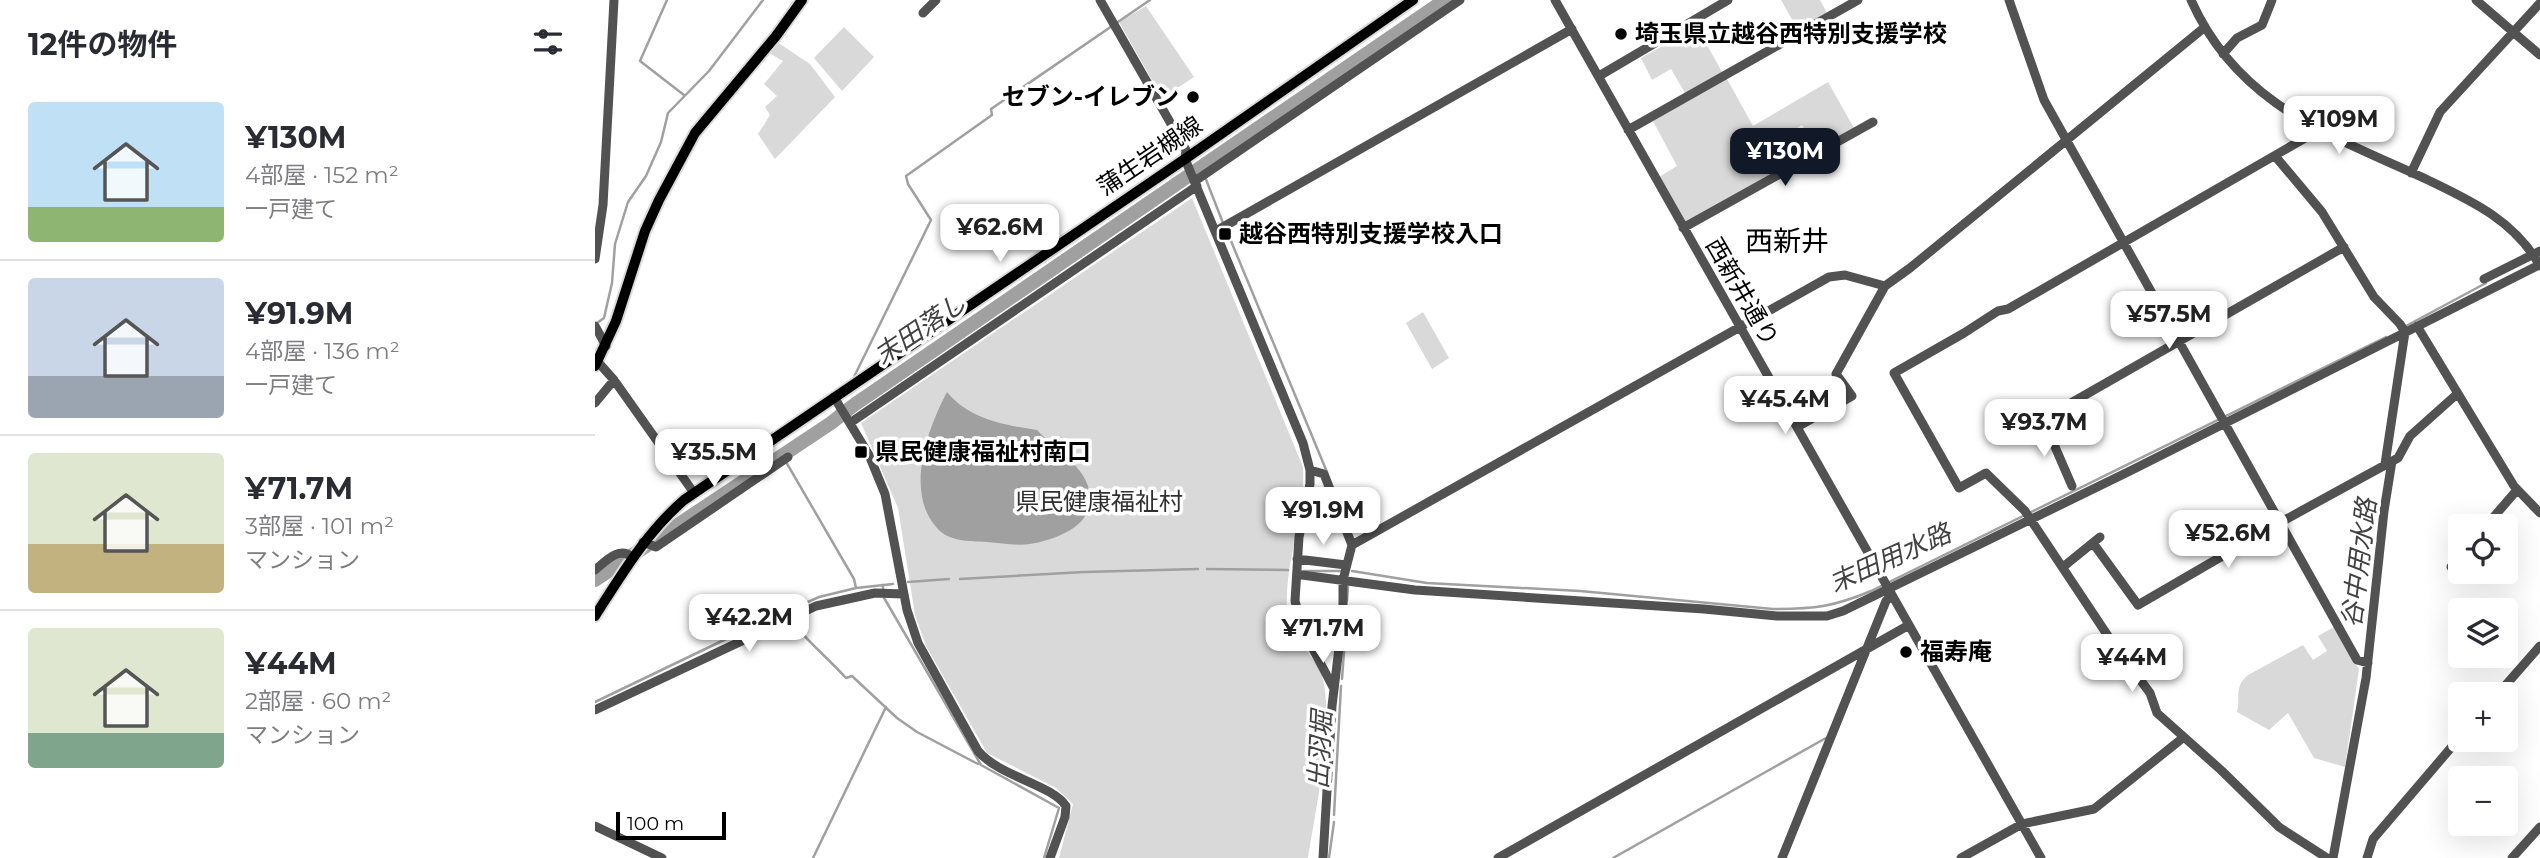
<!DOCTYPE html>
<html lang="ja">
<meta charset="utf-8">
<style>
:root{--surface:#fff;--page:#f7f7f7;--text:#2b2b33;--muted:#7c7c81;--line:#e1e1e2;--accent:#111827}
body{margin:0;font-family:Montserrat,"Noto Sans JP",sans-serif;background:var(--page);color:var(--text);height:100vh;display:flex;flex-direction:column;font-size:26px;white-space:nowrap}
*{box-sizing:border-box;margin:0}
p{font-size:23px;color:var(--muted)}
.icon{flex:none;width:38px;height:38px;fill:none;stroke:currentColor;stroke-width:2;stroke-linecap:round;stroke-linejoin:round}
.map{position:relative;flex:1;overflow:hidden}
.details{display:flex;flex-direction:column;background:var(--surface);width:595px}
.details>*{flex:none}
.fabs{position:absolute;left:1853px;top:514px;display:grid;gap:14px}
.fabs a{display:grid;place-items:center;width:70px;height:70px;border-radius:7px;background:var(--surface);box-shadow:0 7px 28px #0002;font-size:35px}
.scale{position:absolute;left:21px;bottom:18px;width:110px;box-sizing:border-box;padding-left:7px;border:4px solid #000;border-top:0;font-size:19px;line-height:24px;white-space:nowrap;color:#000;-webkit-text-stroke:5px #fff;paint-order:stroke}
.price{position:absolute;translate:-50% -60px;padding:0 16px;border-radius:14px;background:#fff;color:#222;font-size:23px;line-height:46px;filter:drop-shadow(0 2px 4px #0008)}
.price::after{content:'';position:absolute;left:50%;top:42px;width:21px;height:16px;margin-left:-10px;background:inherit;clip-path:polygon(0 0,100% 0,50% 100%)}
.price.active{background:var(--accent);color:#fff}
ul{padding:0;list-style:none}
li{display:flex;align-items:center;gap:21px;height:175px;padding:0 28px}
li+li{border-top:2px solid var(--line)}
li span{display:grid;place-items:center;flex:none;width:196px;height:140px;border-radius:7px;color:#555}
li>.icon{margin-inline-start:auto}
span .icon{width:84px;height:84px;fill:#fffc;stroke-width:1}
li b{font-size:30px}
h2{display:flex;justify-content:space-between;align-items:center;height:84px;padding:0 28px;font-size:30px}
main{display:flex;flex:1;min-height:0}
.map>svg:first-child{display:block}
</style>
<main>
<section class="details">
<h2>12件の物件<svg class="icon" aria-label="filters" viewBox="0 0 24 24"><path d="M4 7h16M4 17h16"/><circle cx="9" cy="7" r="2"/><circle cx="15" cy="17" r="2"/></svg></h2>
<ul>
<li><span style="background:linear-gradient(#bfe0f5 75%,#8fb573 0)"><svg class="icon" aria-label="home" viewBox="0 0 24 24"><path d="M3 11l9-7 9 7M6 9v11h12V9"/></svg></span><div><b>¥130M</b><p>4部屋 · 152 m²</p><p>一戸建て</p></div></li>
<li><span style="background:linear-gradient(#c9d6e8 70%,#9aa5b1 0)"><svg class="icon" aria-label="home" viewBox="0 0 24 24"><path d="M3 11l9-7 9 7M6 9v11h12V9"/></svg></span><div><b>¥91.9M</b><p>4部屋 · 136 m²</p><p>一戸建て</p></div></li>
<li><span style="background:linear-gradient(#dfe7d0 65%,#c2b280 0)"><svg class="icon" aria-label="home" viewBox="0 0 24 24"><path d="M3 11l9-7 9 7M6 9v11h12V9"/></svg></span><div><b>¥71.7M</b><p>3部屋 · 101 m²</p><p>マンション</p></div></li>
<li><span style="background:linear-gradient(#dfe7d0 75%,#7fa58c 0)"><svg class="icon" aria-label="home" viewBox="0 0 24 24"><path d="M3 11l9-7 9 7M6 9v11h12V9"/></svg></span><div><b>¥44M</b><p>2部屋 · 60 m²</p><p>マンション</p></div></li>
</ul>
</section>
<div class="map">
<svg width="1945" height="858" viewBox="0 0 1945 858">
<rect width="100%" height="100%" fill="#fff"/>
<path fill="#d9d9d9" d="M1186,0H1225L1232,13L1203,30Z
M551,6L599,77L567,98L524,22Z
M249,27L279,57L247,91L219,58Z
M1102,27L1127,72L1090,93L1076,69L1057,80L1046,58Z
M182,42L215,64L240,97L180,159L163,134L175,115L170,107L182,96L169,84L188,61L174,53Z
M1132,79L1158,126L1233,82L1259,128L1221,149L1207,125L1189,136L1202,159L1090,223L1064,177L1082,166L1058,121Z
M597,198L708,467C711,515 689,562 692,611C693,638 715,649 725,671C742,710 720,814 713,858H464L478,804L461,788L392,753L331,646L320,615L303,508L266,423Z
M828,312L854,358L837,369L811,323Z
M1739,627L1764,669L1750,767L1719,758L1693,713L1674,730L1642,712C1646,697 1638,688 1653,675L1708,645L1718,660L1732,651L1723,636Z"/>
<path fill="#a0a0a0" d="M352,392C374,419 409,425 442,430C459,449 492,466 495,495C499,526 460,540 435,544C421,546 406,543 392,542C375,541 354,542 342,528C309,492 333,428 352,392Z"/>
<g fill="none" stroke-linecap="round" stroke-linejoin="round">
<path stroke="#a0a0a0" stroke-width="2.5" d="M72,0L45,61L89,95
M610,177L628,223
M631,229L732,472
M2,323L9,318L17,283L20,244L33,202L51,176L66,142L73,113L114,71L168,0
M1811,326L1891,283
M257,381L336,220L313,184L311,176L397,115L396,109L555,0
M236,423L243,409
M187,455L259,579L261,588
M612,569L693,570
M709,571H746
M757,571L832,583L985,591L1178,609C1219,609 1238,607 1276,591L1791,337
M365,579L489,572L603,569
M313,582L354,579
M288,585V596L386,765L464,808L449,858
M752,601L753,587
M190,613C208,638 231,656 251,678L257,676L302,718L322,732L383,764
M747,679L751,625
M0,702L131,639L224,597L261,588L298,584
M739,815L746,686
M218,858L291,707
M734,858L739,822
M1018,858L1231,738"/>
<path stroke="#a0a0a0" stroke-width="14" d="M0,580L236,423L259,405L850,0"/>
<g stroke="#dbdbdb" stroke-width="14">
<path id="major" d="M0,366L21,321L50,231L64,200L100,133L181,36L207,0
M0,616C27,574 51,533 89,500L590,159L818,0"/>
</g>
<path stroke="#525252" stroke-width="9" d="M505,0L591,150L590,159L708,443L715,470V484L704,537L700,601L708,630L739,689
M960,0L1446,858
M1414,0L1449,100L1762,660L1773,663
M1596,0C1643,106 1736,135 1833,180C1877,201 1920,221 1945,266
M1881,0L1945,55
M328,13L341,0
M1628,54L1642,38L1667,25L1677,0
M1004,76L1133,0
M1033,130L1263,0
M1724,130L1413,309L1403,311L1369,333L1299,373L1364,488L1391,473L1430,511L1515,639L1555,693L1562,713L1627,771L1684,827L1732,858
M1680,156L1727,212L1779,297L1805,324L1810,332L1790,464
M1816,173L1845,112L1945,3
M600,181L865,0
M1088,228L1278,122
M621,231L977,29
M0,259L8,205L19,0
M1889,279L1945,251
M0,326L11,346
M1822,326L1919,486L1945,513
M3,362L19,380L99,493
M239,397L274,455L290,494L312,610L323,643L383,751C405,777 456,784 471,806L470,817L455,858
M0,403L19,380
M255,423L602,186
M1202,427L1257,396L1241,374L1290,286L1315,268L1610,27
M715,470L729,474L757,545L748,580V615L737,706L728,858
M1477,486L1448,419L1749,247
M1890,527L1922,490
M48,542L61,547L193,457
M1498,543L1543,605L1686,522L1803,458L1815,436L1862,394
M757,545L1234,277L1250,275L1290,286
M702,559L751,565
M1468,567L1505,537
M1856,567L1866,555
M0,570C11,561 24,546 37,557
M707,575L820,590L1109,609L1182,616H1232L1248,611L1535,471L1944,265
M1902,695L1945,646
M0,710L221,606L280,593L309,594
M0,826L67,858
M903,858L1314,625
M1187,858L1291,601L1297,595
M1366,858L1427,824L1499,809L1589,737
M1738,858L1771,678L1789,511L1797,461
M1772,858L1778,839L1866,736
M1917,858L1945,827"/>
<use href="#major" stroke="#000" stroke-width="10"/>
</g>
<g fill="#000" stroke="#fff" stroke-width="2.5">
<circle cx="1026" cy="34" r="7"/>
<circle cx="598" cy="97" r="7"/>
<rect x="623" y="227" width="14" height="14" rx="3.5"/>
<rect x="259" y="445" width="14" height="14" rx="3.5"/>
<circle cx="1311" cy="652" r="7"/>
</g>
<g text-anchor="middle" stroke-width="7" stroke-linejoin="round" paint-order="stroke">
<g font-size="24" font-weight="bold" fill="#000" stroke="#fff" text-anchor="start">
<text x="1040" y="42">埼玉県立越谷西特別支援学校</text>
<text x="584" y="105" text-anchor="end">セブン-イレブン</text>
<text x="644" y="242">越谷西特別支援学校入口</text>
<text x="280" y="460">県民健康福祉村南口</text>
<text x="1325" y="660">福寿庵</text>
</g>
<g font-size="24" fill="#000" stroke="#fff">
<text transform="translate(555 156) rotate(-34)" y="8">蒲生岩槻線</text>
<text transform="translate(1147 292) rotate(60)" y="8">西新井通り</text>
</g>
<g font-size="24" fill="#303030" stroke="#fff">
<text x="504" y="510">県民健康福祉村</text>
</g>
<g font-size="26" font-style="italic" fill="#414141" stroke="#fff">
<text transform="translate(325 329) rotate(-34)" y="9">末田落し</text>
<text transform="translate(1295 558) rotate(-24)" y="9">末田用水路</text>
<text transform="translate(1764 563) rotate(-83)" y="9">谷中用水路</text>
<text transform="translate(725 750) rotate(-87)" y="9">出羽堀</text>
</g>
<g font-size="28" fill="#000" stroke="#fff">
<text x="1192" y="251">西新井</text>
</g>
</g>
</svg>
<div class="fabs">
<a><svg class="icon" aria-label="locate" viewBox="0 0 24 24"><circle cx="12" cy="12" r="6"/><path d="M12 2v4M12 18v4M2 12h4M18 12h4"/></svg></a>
<a><svg class="icon" aria-label="layers" viewBox="0 0 24 24"><path d="M12 4l9 5-9 5-9-5zM3 14l9 5 9-5"/></svg></a>
<a>+</a>
<a>−</a>
</div>
<div class="scale">100 m</div>
<b class="price" style="left:1744px;top:156px">¥109M</b>
<b class="price active" style="left:1190px;top:188px">¥130M</b>
<b class="price" style="left:405px;top:264px">¥62.6M</b>
<b class="price" style="left:1574px;top:351px">¥57.5M</b>
<b class="price" style="left:1190px;top:436px">¥45.4M</b>
<b class="price" style="left:1449px;top:459px">¥93.7M</b>
<b class="price" style="left:119px;top:489px">¥35.5M</b>
<b class="price" style="left:728px;top:547px">¥91.9M</b>
<b class="price" style="left:1633px;top:570px">¥52.6M</b>
<b class="price" style="left:154px;top:654px">¥42.2M</b>
<b class="price" style="left:728px;top:665px">¥71.7M</b>
<b class="price" style="left:1537px;top:694px">¥44M</b>
</div>
</main>
